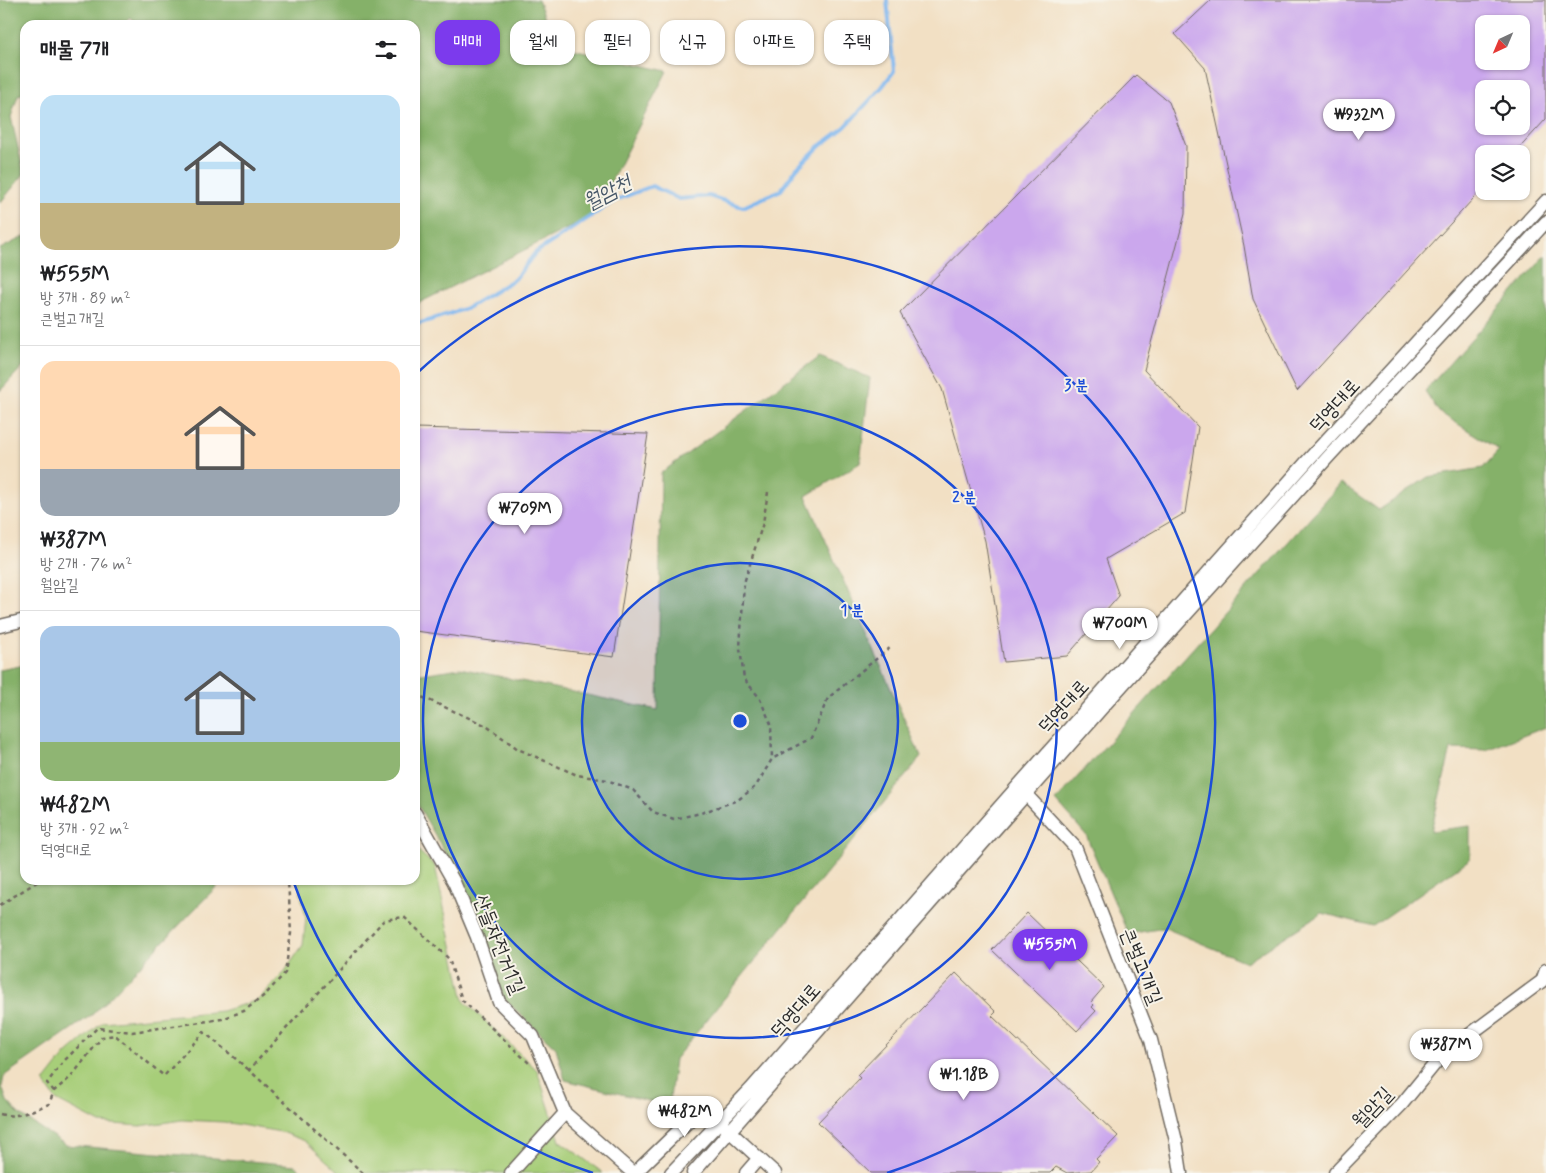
<!DOCTYPE html>
<html lang="ko">
<meta charset="utf-8">
<style>
:root{--surface:#fff;--page:#f6f6f6;--text:#202124;--muted:#757577;--line:#e0e0e0;--accent:#7c3aed}
body{margin:0;font-family:Mynerve,"Poor Story",sans-serif;background:var(--page);color:var(--text);height:100vh;display:flex;flex-direction:column;font-size:19px;white-space:nowrap}
*{box-sizing:border-box;margin:0}
p{font-size:16px;color:var(--muted)}
.icon{flex:none;width:28px;height:28px;fill:none;stroke:currentColor;stroke-width:2;stroke-linecap:round;stroke-linejoin:round}
.map{position:relative;flex:1;overflow:hidden}
.side{position:absolute;left:20px;top:20px;width:400px;height:865px;display:flex;flex-direction:column;background:var(--surface);border-radius:15px;box-shadow:0 1px 4px #0004}
.side>*{flex:none}
.hud{position:absolute;left:435px;top:20px;width:475px;height:45px;display:flex;gap:10px}
.needle{width:32px;rotate:224deg}
.fabs{position:absolute;left:1475px;top:15px;display:grid;gap:10px}
.fabs a{display:grid;place-items:center;width:55px;height:55px;border-radius:10px;background:var(--surface);box-shadow:0 1px 4px #0004;font-size:25px}
.price{position:absolute;translate:-50% -42px;padding:0 11px;border-radius:18px;background:#fff;color:#222;font-size:16px;line-height:32px;filter:drop-shadow(0 1px 2px #0008)}
.price::after{content:'';position:absolute;left:50%;top:30px;width:15px;height:11px;margin-left:-8px;background:inherit;clip-path:polygon(0 0,100% 0,50% 100%)}
.price.active{background:var(--accent);color:#fff}
ul{padding:0;list-style:none}
li{display:grid;align-content:center;gap:10px;height:265px;padding:0 20px}
li+li{border-top:1px solid var(--line)}
li span{display:grid;place-items:center;height:155px;border-radius:15px;color:#555}
li>.icon{margin-inline-start:auto}
span .icon{width:90px;height:90px;fill:#fffc;stroke-width:1}
li b{font-size:21px}
h2{display:flex;justify-content:space-between;align-items:center;height:60px;padding:0 20px;font-size:21px}
.pill{padding:0 18px;border-radius:15px;background:var(--surface);box-shadow:0 1px 4px #0004;font-size:18px;line-height:45px}
.pill.active{background:var(--accent);color:#fff}
.map>svg:first-child{display:block}
</style>
<div class="map">
<svg width="1546" height="1173" viewBox="0 0 1546 1173">
<rect width="100%" height="100%" fill="#f7f3e8"/>
<filter id="ink" filterUnits="userSpaceOnUse"><feTurbulence type="fractalNoise" baseFrequency=".02" numOctaves="2"/><feDisplacementMap in="SourceGraphic" scale="10" xChannelSelector="R" yChannelSelector="G"/><feConvolveMatrix kernelMatrix="1 2 1 2 8 2 1 2 1" color-interpolation-filters="sRGB"/></filter>
<filter id="wash" filterUnits="userSpaceOnUse"><feTurbulence type="fractalNoise" baseFrequency=".0096" numOctaves="4" result="noise"/><feDisplacementMap in="SourceGraphic" scale="20" xChannelSelector="R" yChannelSelector="G"/><feGaussianBlur stdDeviation="1.12" result="paint"/><feColorMatrix in="noise" values="0 0 0 0 0 0 0 0 0 0 0 0 0 0 0 0 0 1.4 0 .05"/><feComposite in="paint" operator="in"/></filter>
<g filter="url(#wash)">
<rect width="100%" height="100%" fill="#f2e0c4"/>
<path fill="#a7ce79" stroke="#697c52" d="M415,848L435,866L464,1001L537,1070L560,1141L603,1173H340L305,1141L281,1132L224,1122L182,1120L140,1126L100,1123L56,1100L44,1082L66,1054L103,1022L222,1011L258,1000L283,974L303,945L306,918L298,880H415Z"/>
<path fill="#85b169" stroke="#586e4a" d="M0,0H538L556,45L667,71L594,215L415,305V25H137L131,18L123,25H25V93L18,95L11,117L24,174L0,203Z
M25,236V364L0,391V249Z
M1546,255V727L1486,750L1451,749L1431,831L1470,826V859L1373,926L1322,913L1246,962L1165,928L1128,934L1086,835L1056,801L1341,483L1379,510L1428,477L1483,468L1499,450L1439,412L1425,391Z
M820,356L870,378L860,463L806,496L921,757L675,1059L669,1106L565,1080L556,1048L504,999L463,884L415,800V675L460,668L658,710L661,473Z
M25,665V880H223L93,1014L4,1076L2,1087L7,1101L19,1114L66,1145L295,1165L304,1173H0V670Z"/>
<g fill="none" stroke-linecap="round" stroke-linejoin="round">
<path stroke="#80b8f0" stroke-width="4" d="M415,324H418L467,308L515,279L535,253L614,201L652,186L679,199L709,196L743,207L781,190L797,168L820,146L845,127L882,87L894,71L887,0"/>
</g>
<g id="blocks">
<path fill="#cba7ed" fill-rule="evenodd" d="M1211,0H1546V119L1514,154H1484V187L1297,391L1253,299L1244,246L1205,68L1175,34ZM1484,24H1521V61H1484ZM1484,89H1521V126H1484Z
M1136,75L1169,102L1186,146L1185,214L1144,370L1198,427L1185,513L1106,559L1119,596L1067,656L1004,662L985,541L942,389L900,313Z
M415,428L648,434L614,657L415,631Z
M1027,913L1104,987L1091,1002L1094,1005L1092,1007L1096,1011L1077,1031L992,950Z
M956,973L996,1012L992,1016L1118,1136L1096,1159L1099,1162L1091,1171L1067,1173L1056,1167L1050,1173H871L818,1122L860,1078L857,1075Z"/>
</g>
</g>
<g filter="url(#ink)">
<use href="#blocks" fill-opacity="0" stroke="#716a61" stroke-width="1"/>
<g fill="none" stroke-linecap="round" stroke-linejoin="round">
<g stroke="#716a61" stroke-width="15">
<path id="minor" d="M0,626L25,620
M1020,788L1075,847L1151,1040L1176,1141L1181,1173
M415,813L454,882L477,937L499,1002L533,1036L565,1113L633,1173
M511,1173L565,1113
M635,1173L703,1107L775,1173
M671,1173L751,1089L1018,786L1310,458L1546,201
M693,1173L1108,701L1329,456L1546,222
M746,1173L759,1158
M1335,1173L1402,1104L1442,1055L1542,981L1546,970"/>
</g>
<path stroke="#716a61" stroke-width="2.5" stroke-dasharray="4 4" stroke-linecap="butt" d="M768,492L763,523L744,583L740,648L744,679L759,697L771,724L772,759
M415,694L485,725L518,749L577,775L607,780L633,790L653,812L674,819L701,813L738,800L756,786L772,759L811,738L828,698L891,647
M0,905L40,880
M54,1091L47,1083L62,1063L97,1028L132,1032L222,1019L244,1011L266,994L285,973L291,933L288,880
M0,1114C18,1119 32,1110 49,1104L54,1091L71,1077L102,1037L115,1035L164,1076L204,1032L249,1070
M363,1173L249,1070L384,920L404,917L449,959L462,1000L530,1064"/>
<use href="#minor" stroke="#fff" stroke-width="12"/>
</g>
</g>
<circle cx="740" cy="721" r="158" fill="#1d4ed8" fill-opacity=".12"/>
<g fill="none" stroke="#1d4ed8" stroke-width="2.5">
<circle cx="740" cy="721" r="158"/>
<circle cx="740" cy="721" r="317"/>
<path d="M593 1173A475 475 0 0 1 294 883M416 374A475 475 0 1 1 887 1173"/>
</g>
<g text-anchor="middle" stroke-width="4" stroke-linejoin="round" paint-order="stroke">
<g font-size="20" fill="#2b2b2b" stroke="#f7f3e8">
<text transform="translate(1334 405) rotate(-48)" y="7">덕영대로</text>
<text transform="translate(1063 706) rotate(-48)" y="7">덕영대로</text>
<text transform="translate(500 944) rotate(68)" y="7">산들자전거1길</text>
<text transform="translate(1142 966) rotate(68)" y="7">큰벌고개길</text>
<text transform="translate(795 1010) rotate(-49)" y="7">덕영대로</text>
<text transform="translate(1372 1107) rotate(-47)" y="7">월암길</text>
</g>
<g font-size="21" font-style="italic" fill="#456" stroke="#f7f3e8">
<text transform="translate(607 192) rotate(-28)" y="7">월암천</text>
</g>
</g>
<circle cx="740" cy="721" r="8" fill="#1d4ed8" stroke="#f7f3e8" stroke-width="2.5"/>
<g font-size="15" text-anchor="middle" font-weight="bold" fill="#1d4ed8" stroke="#f7f3e8" stroke-width="4" stroke-linejoin="round" paint-order="stroke">
<text x="1076" y="390">3 분</text>
<text x="964" y="502">2 분</text>
<text x="852" y="615">1 분</text>
</g>
</svg>
<div class="fabs">
<a><svg class="needle" viewBox="-14 -14 28 28"><path d="M0-13l5 13h-10z" fill="#e53935"/><path d="M0 13l5-13h-10z" fill="#757577"/></svg></a>
<a><svg class="icon" aria-label="locate" viewBox="0 0 24 24"><circle cx="12" cy="12" r="6"/><path d="M12 2v4M12 18v4M2 12h4M18 12h4"/></svg></a>
<a><svg class="icon" aria-label="layers" viewBox="0 0 24 24"><path d="M12 4l9 5-9 5-9-5zM3 14l9 5 9-5"/></svg></a>
</div>
<b class="price" style="left:1359px;top:141px">₩932M</b>
<b class="price" style="left:525px;top:535px">₩709M</b>
<b class="price" style="left:1120px;top:650px">₩700M</b>
<b class="price active" style="left:1050px;top:971px">₩555M</b>
<b class="price" style="left:1446px;top:1071px">₩387M</b>
<b class="price" style="left:964px;top:1101px">₩1.18B</b>
<b class="price" style="left:685px;top:1138px">₩482M</b>
<div class="hud">
<a class="pill active">매매</a>
<a class="pill">월세</a>
<a class="pill">필터</a>
<a class="pill">신규</a>
<a class="pill">아파트</a>
<a class="pill">주택</a>
</div>
<section class="side">
<h2>매물 7개<svg class="icon" aria-label="filters" viewBox="0 0 24 24"><path d="M4 7h16M4 17h16"/><circle cx="9" cy="7" r="2"/><circle cx="15" cy="17" r="2"/></svg></h2>
<ul>
<li><span style="background:linear-gradient(#bfe0f5 70%,#c2b280 0)"><svg class="icon" aria-label="home" viewBox="0 0 24 24"><path d="M3 11l9-7 9 7M6 9v11h12V9"/></svg></span><div><b>₩555M</b><p>방 3개 · 89 m²</p><p>큰벌고개길</p></div></li>
<li><span style="background:linear-gradient(#ffd9b3 70%,#9aa5b1 0)"><svg class="icon" aria-label="home" viewBox="0 0 24 24"><path d="M3 11l9-7 9 7M6 9v11h12V9"/></svg></span><div><b>₩387M</b><p>방 2개 · 76 m²</p><p>월암길</p></div></li>
<li><span style="background:linear-gradient(#a9c7e8 75%,#8fb573 0)"><svg class="icon" aria-label="home" viewBox="0 0 24 24"><path d="M3 11l9-7 9 7M6 9v11h12V9"/></svg></span><div><b>₩482M</b><p>방 3개 · 92 m²</p><p>덕영대로</p></div></li>
</ul>
</section>
</div>
